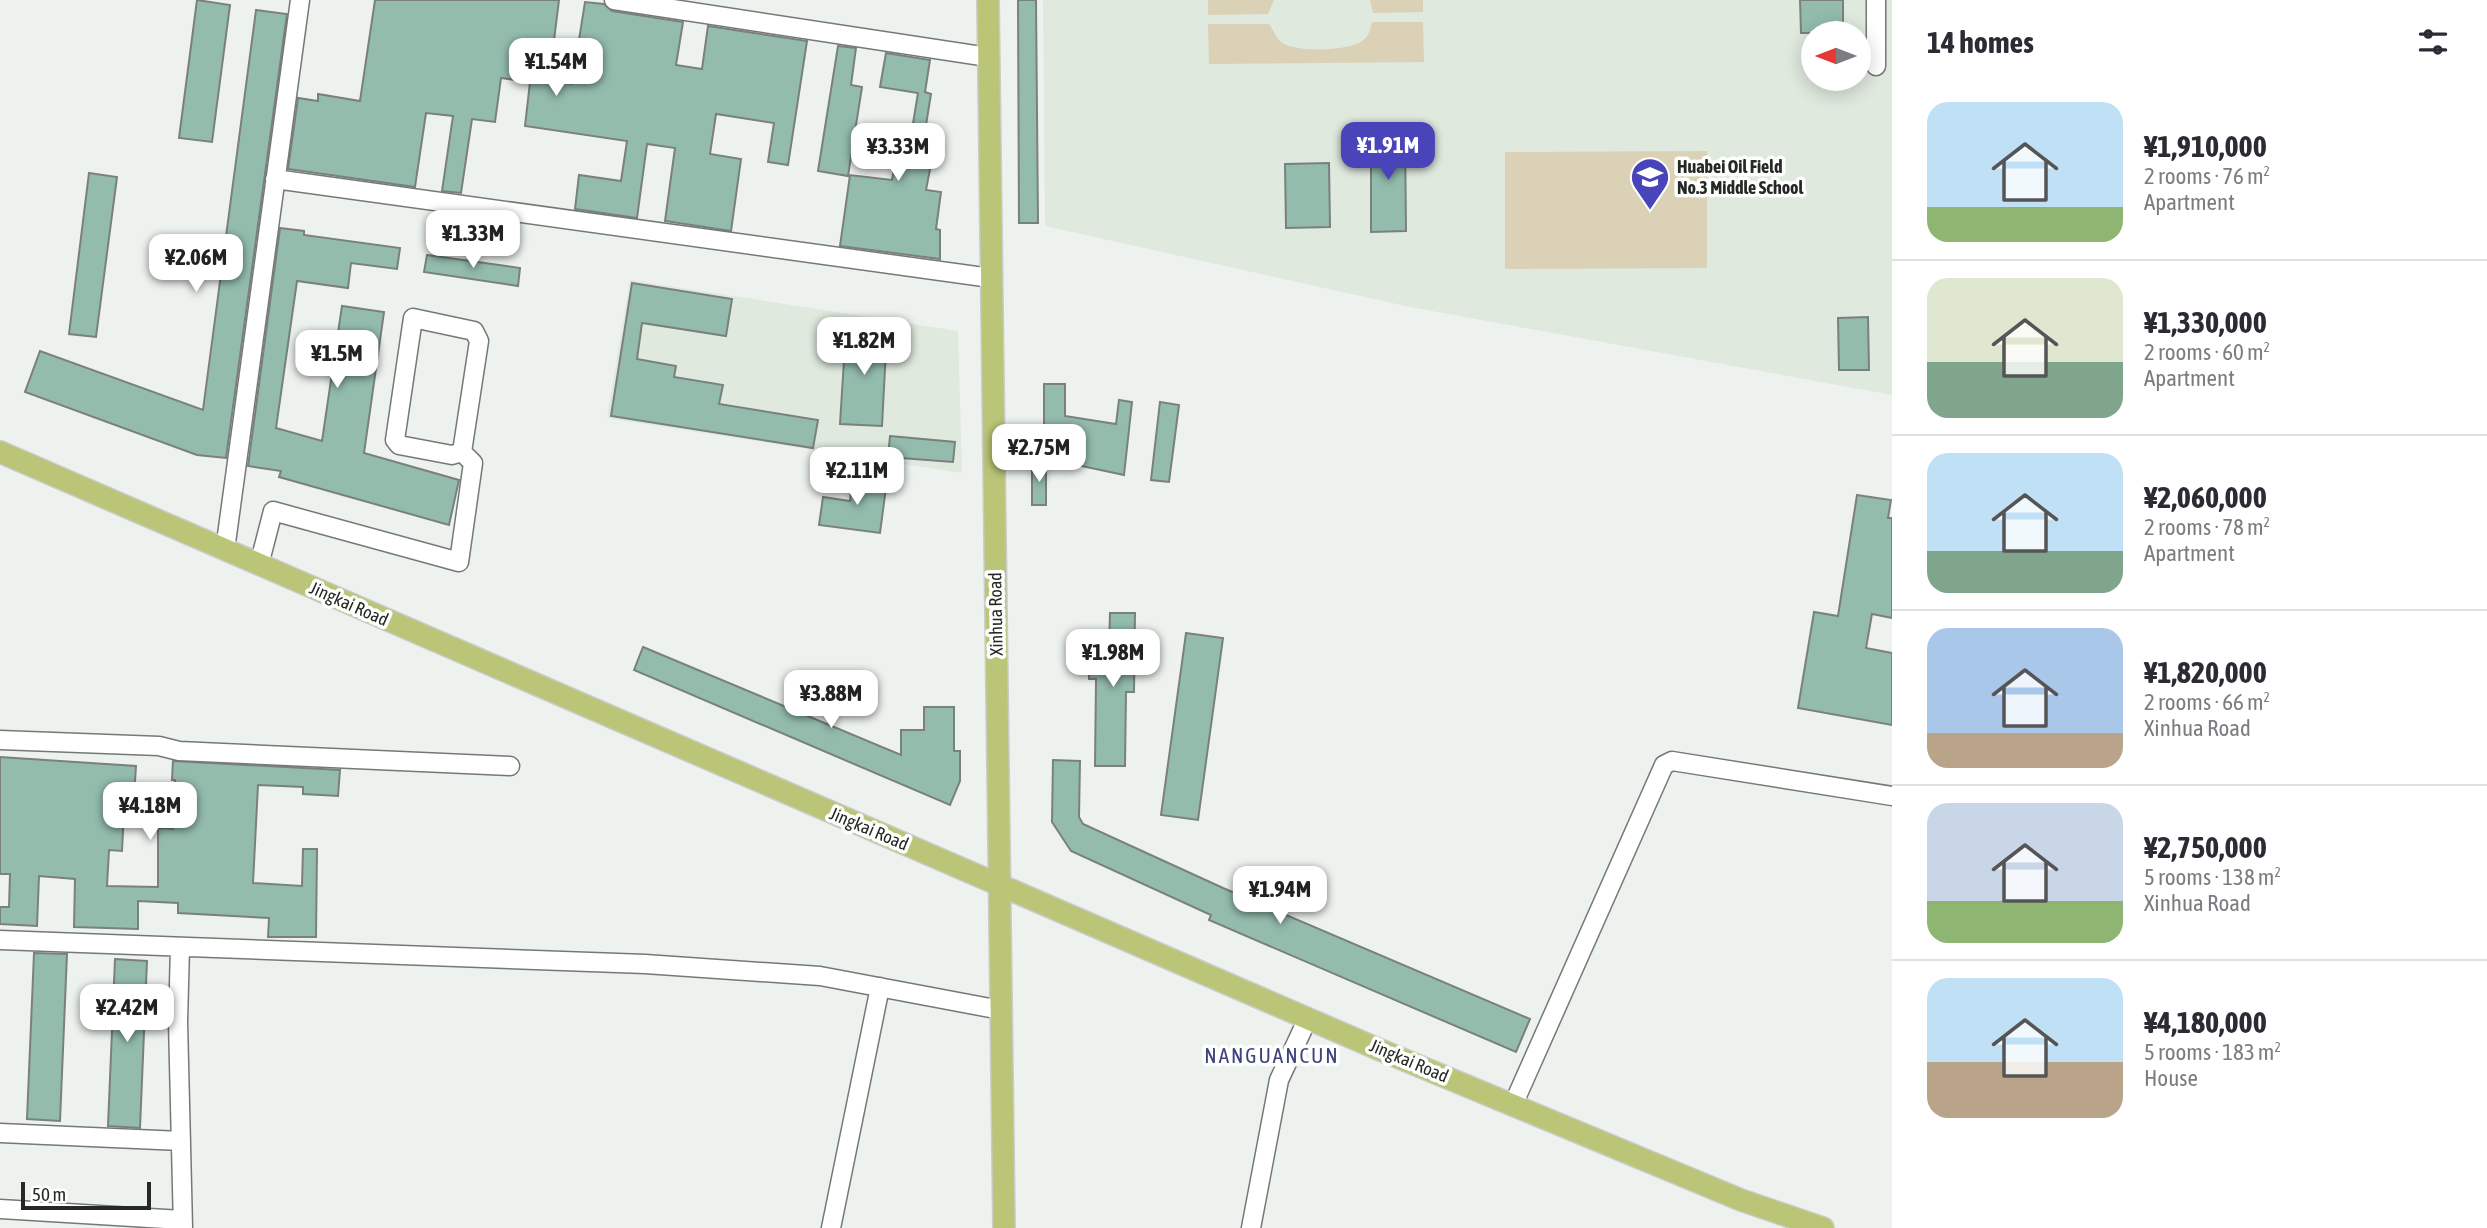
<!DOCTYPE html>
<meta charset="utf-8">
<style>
:root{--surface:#fff;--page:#f7f7f7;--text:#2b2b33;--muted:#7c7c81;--line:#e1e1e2;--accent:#4944ba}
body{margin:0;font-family:"Asap Condensed",sans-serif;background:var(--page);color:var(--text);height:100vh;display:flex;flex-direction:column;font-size:26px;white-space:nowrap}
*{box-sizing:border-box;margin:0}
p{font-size:23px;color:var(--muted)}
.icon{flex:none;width:38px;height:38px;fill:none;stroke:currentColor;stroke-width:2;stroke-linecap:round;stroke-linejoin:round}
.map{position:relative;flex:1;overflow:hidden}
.panel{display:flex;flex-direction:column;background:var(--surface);width:595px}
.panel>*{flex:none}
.needle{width:46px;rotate:270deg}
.controls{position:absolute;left:1801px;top:21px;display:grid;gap:14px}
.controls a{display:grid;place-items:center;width:70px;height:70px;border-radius:50%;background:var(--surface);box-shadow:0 4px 18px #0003;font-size:35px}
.scale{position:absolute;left:21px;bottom:18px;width:130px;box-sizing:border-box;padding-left:7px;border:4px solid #262826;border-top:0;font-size:19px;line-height:24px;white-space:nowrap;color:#262826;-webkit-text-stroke:5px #fcfffc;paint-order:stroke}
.price{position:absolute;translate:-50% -60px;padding:0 16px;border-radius:14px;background:#fff;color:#222;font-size:23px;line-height:46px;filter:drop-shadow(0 2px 4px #0008)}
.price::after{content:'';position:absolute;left:50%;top:42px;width:21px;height:16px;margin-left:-10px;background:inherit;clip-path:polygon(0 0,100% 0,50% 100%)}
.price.current{background:var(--accent);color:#fff}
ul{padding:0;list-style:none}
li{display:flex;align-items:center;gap:21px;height:175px;padding:0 35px}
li+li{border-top:2px solid var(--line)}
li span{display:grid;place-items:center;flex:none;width:196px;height:140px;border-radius:21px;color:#555}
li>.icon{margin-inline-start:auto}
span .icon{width:84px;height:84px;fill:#fffc;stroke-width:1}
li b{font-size:30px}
h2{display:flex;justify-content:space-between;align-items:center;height:84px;padding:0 35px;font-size:30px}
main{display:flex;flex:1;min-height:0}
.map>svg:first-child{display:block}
</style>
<main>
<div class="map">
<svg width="1892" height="1228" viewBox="0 0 1892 1228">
<rect width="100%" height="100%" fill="#eef2ee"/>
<path fill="#dfe9de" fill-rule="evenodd" d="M1043,0H1892V395L1410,307L1045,226ZM1813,33H1858V79H1813Z
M630,280L958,331L962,473L607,418Z"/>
<path fill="#dbd1b7" d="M1208,0H1274L1268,14L1208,15Z
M1370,0H1423V12L1373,13Z
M1372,22H1423L1424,62L1209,64L1208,24H1269C1273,29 1276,38 1281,42C1295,53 1349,51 1362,41C1369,37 1370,30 1372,22Z
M1707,151V268L1505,269V152Z"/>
<path fill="#93bcad" stroke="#7a807e" stroke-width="2" d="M197,0L230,5L212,142L179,138Z
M375,0H559L549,81L572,84L585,2L604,4L612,11L683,22L676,65L702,69L708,26L807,41L788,165L768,162L774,123L716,114L710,154L741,159L731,231L665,221L675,148L647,144L637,218L575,209L579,175L621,181L627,141L525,126L530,82L501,78L495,122L472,119L461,193L442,191L453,116L426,113L415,187L288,169L298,98L318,101V94L360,101Z
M1018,0H1036L1038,223H1019Z
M1800,0H1843V33H1801Z
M256,10L287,14L226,458L197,455L25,392L40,351L203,410Z
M838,46L856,48L851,85L862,87L848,176L818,171Z
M886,53L930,60L925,92L931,94L920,162L931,164L926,190L941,192L936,229L940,230V259L840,246L850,175L892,180L896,158L907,160L918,93L880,87Z
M1405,131L1406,231L1371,232V132Z
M1329,163L1330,227L1286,228L1285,164Z
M89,173L117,177L96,337L69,334Z
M280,228L304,231V235L400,248L397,269L351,263L348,288L297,281L276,428L322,441L342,306L384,312L364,453L459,480L449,525L279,477L281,471L248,466Z
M427,255L520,268L518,286L424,272Z
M632,283L732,299L726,336L642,323L637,359L676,366L674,377L723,385L719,404L818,420L813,448L611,416Z
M1868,317L1869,370H1839L1838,318Z
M846,328L887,330L882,426L840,424Z
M1044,384H1065V416L1116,424L1119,400L1132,402L1124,475L1044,458Z
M1160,402L1179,405L1169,482L1151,480Z
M890,436L955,442L953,462L888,457Z
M1032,462H1046V505H1032Z
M853,475L887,480L880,533L819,525L823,497L850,501Z
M1857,495L1891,500L1888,518H1892V618L1872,614L1866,648L1892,653V725L1798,708L1814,612L1838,616Z
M1110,613H1135L1134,692H1126L1125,766H1095L1096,679H1089V648H1109Z
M1186,633L1223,638L1198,820L1161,815Z
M643,647L901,755V730H924V707H954V751H960V781L950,805L634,670Z
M0,757L136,766L133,812L124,811L122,851L109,850L107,886L158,887V828L173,829L175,780H172L173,761L340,770L338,796L303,794V787L258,785L253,883L302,886L303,849H317L316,937H268L269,918L178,913V903L138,901V929L74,927L75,879L39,876L37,926L0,924V907H9L10,874H0Z
M1053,760L1080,761L1079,817L1083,824L1223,888L1530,1019L1516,1052L1209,920L1211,915L1071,851L1052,822Z
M34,953L67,954L60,1121L27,1119Z
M115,959L147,961L140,1128L108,1126Z"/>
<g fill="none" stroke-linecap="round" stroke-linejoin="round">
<g stroke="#757975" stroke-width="21">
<path id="minor" d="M614,0L988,57
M1876,0V66
M275,179L991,278
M225,550L300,0
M259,565L273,511L459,562L473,463L462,452L479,341L474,331L413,318L395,440L399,445L452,455L462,452
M0,740L159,746L179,751L510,766
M0,940L645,964L820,976L1001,1010
M180,947L178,1022L183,1228
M1513,1105L1664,765L1672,761L1892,796
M0,1133L181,1141
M0,1209L182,1220
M831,1228L880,987
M1251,1228L1279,1080L1308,1018"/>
</g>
<g stroke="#cbcbcb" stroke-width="24">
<path id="major" d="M988,0L1004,1228
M0,452L1378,1049L1741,1200L1823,1228"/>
</g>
<use href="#minor" stroke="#fff" stroke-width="18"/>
<use href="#major" stroke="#bbc577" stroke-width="21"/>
</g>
<defs>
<g id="school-pin" transform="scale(2.0125)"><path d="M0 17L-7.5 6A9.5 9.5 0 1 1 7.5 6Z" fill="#4944ba" stroke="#fcfffc"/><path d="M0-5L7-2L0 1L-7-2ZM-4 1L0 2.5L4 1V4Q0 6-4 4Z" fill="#fff"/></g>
</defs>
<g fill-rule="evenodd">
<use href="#school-pin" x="1650" y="177"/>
</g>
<g text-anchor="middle" stroke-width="7" stroke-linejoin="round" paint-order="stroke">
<g font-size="18" font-weight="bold" fill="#262826" stroke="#fcfffc" text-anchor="start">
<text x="1677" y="173">Huabei Oil Field<tspan x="1677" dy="21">No.3 Middle School</tspan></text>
</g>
<g font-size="18" fill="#262826" stroke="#fcfffc">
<text transform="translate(349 604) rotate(24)" y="6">Jingkai Road</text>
<text transform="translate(996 614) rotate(-91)" y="6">Xinhua Road</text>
<text transform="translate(869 829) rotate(23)" y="6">Jingkai Road</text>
<text transform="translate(1409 1061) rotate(23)" y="6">Jingkai Road</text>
</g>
<g font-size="21" letter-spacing="2" fill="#3e417e" stroke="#fcfffc">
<text x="1272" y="1063">NANGUANCUN</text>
</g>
</g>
</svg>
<div class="controls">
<a><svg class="needle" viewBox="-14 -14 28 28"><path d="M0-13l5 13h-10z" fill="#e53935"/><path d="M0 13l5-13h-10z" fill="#7c7c81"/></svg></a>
</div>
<div class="scale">50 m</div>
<b class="price" style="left:556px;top:98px">¥1.54M</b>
<b class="price current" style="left:1388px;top:182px">¥1.91M</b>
<b class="price" style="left:898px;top:183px">¥3.33M</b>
<b class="price" style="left:473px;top:270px">¥1.33M</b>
<b class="price" style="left:196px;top:294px">¥2.06M</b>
<b class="price" style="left:864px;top:377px">¥1.82M</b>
<b class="price" style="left:337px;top:390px">¥1.5M</b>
<b class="price" style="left:1039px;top:484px">¥2.75M</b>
<b class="price" style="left:857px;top:507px">¥2.11M</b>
<b class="price" style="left:1113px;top:689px">¥1.98M</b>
<b class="price" style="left:831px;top:730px">¥3.88M</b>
<b class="price" style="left:150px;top:842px">¥4.18M</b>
<b class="price" style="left:1280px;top:926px">¥1.94M</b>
<b class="price" style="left:127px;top:1044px">¥2.42M</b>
</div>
<section class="panel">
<h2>14 homes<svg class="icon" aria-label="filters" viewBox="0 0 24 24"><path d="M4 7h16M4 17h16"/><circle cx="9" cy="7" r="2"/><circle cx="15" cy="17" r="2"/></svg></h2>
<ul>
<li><span style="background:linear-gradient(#bfe0f5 75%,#8fb573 0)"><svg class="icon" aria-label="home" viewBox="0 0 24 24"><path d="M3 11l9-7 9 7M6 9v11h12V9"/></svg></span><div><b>¥1,910,000</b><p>2 rooms · 76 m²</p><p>Apartment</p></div></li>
<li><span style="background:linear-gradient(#dfe7d0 60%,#7fa58c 0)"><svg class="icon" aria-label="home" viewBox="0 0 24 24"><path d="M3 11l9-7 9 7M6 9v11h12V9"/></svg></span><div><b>¥1,330,000</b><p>2 rooms · 60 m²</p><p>Apartment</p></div></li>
<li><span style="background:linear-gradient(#bfe0f5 70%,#7fa58c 0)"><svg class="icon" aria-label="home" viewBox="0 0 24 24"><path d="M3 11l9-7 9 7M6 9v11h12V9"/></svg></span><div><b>¥2,060,000</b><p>2 rooms · 78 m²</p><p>Apartment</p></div></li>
<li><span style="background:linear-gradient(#a9c7e8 75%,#b9a48a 0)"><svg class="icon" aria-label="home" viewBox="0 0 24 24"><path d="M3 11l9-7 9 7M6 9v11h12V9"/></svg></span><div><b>¥1,820,000</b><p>2 rooms · 66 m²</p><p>Xinhua Road</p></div></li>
<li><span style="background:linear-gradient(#c9d6e8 70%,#8fb573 0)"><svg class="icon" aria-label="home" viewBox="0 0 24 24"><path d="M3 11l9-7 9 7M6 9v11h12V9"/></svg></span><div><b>¥2,750,000</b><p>5 rooms · 138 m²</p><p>Xinhua Road</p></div></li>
<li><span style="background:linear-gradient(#bfe0f5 60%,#b9a48a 0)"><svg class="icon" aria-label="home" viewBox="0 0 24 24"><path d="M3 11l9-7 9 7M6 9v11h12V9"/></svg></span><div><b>¥4,180,000</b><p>5 rooms · 183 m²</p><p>House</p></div></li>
</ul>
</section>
</main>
